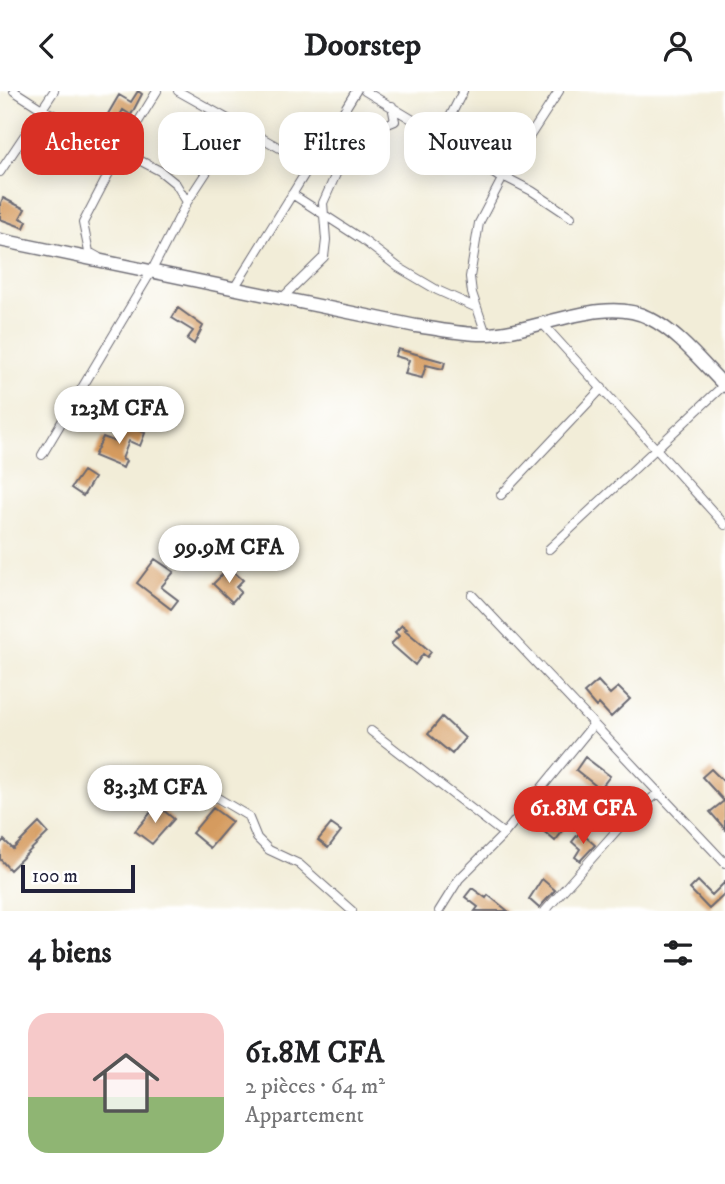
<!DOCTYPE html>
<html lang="fr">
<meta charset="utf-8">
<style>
:root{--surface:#fff;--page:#f2f2f2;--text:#202124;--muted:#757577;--line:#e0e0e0;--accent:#d93025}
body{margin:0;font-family:"IM FELL DW Pica",serif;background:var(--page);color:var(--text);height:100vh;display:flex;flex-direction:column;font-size:26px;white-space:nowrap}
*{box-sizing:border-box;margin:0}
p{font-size:23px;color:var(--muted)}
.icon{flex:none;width:38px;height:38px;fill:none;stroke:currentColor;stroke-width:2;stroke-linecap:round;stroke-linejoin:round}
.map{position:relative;height:820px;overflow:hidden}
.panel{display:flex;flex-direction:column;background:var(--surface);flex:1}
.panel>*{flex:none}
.hud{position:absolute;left:21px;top:21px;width:684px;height:63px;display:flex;gap:14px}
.scale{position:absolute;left:21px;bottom:18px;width:114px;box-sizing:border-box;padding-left:7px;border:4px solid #22223b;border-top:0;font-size:19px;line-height:24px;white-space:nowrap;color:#22223b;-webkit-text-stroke:5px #fff;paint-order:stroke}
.price{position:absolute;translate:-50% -60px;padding:0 16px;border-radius:24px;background:#fff;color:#222;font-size:23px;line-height:46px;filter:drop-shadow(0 2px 4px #0008)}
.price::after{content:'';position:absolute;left:50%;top:42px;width:21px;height:16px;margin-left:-10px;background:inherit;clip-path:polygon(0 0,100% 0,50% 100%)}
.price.on{background:var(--accent);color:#fff}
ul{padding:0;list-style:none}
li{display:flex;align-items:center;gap:21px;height:175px;padding:0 28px}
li+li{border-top:2px solid var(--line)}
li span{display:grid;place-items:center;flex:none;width:196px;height:140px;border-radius:21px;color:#555}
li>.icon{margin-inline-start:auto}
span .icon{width:84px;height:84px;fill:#fffc;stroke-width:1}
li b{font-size:30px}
h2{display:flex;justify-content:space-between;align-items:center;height:84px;padding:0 28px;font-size:30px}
.chip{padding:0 24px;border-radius:21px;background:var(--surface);box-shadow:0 4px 18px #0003;font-size:24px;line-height:63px}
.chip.on{background:var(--accent);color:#fff}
header{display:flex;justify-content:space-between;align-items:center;height:91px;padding:0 28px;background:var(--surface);font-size:32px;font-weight:700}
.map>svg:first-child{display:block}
</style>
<header><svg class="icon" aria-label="back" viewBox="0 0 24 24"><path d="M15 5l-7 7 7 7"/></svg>Doorstep<svg class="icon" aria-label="person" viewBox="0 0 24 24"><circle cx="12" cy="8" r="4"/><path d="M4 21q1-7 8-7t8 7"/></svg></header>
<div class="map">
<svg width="725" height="820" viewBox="0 0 725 820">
<rect width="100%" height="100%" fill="#fff"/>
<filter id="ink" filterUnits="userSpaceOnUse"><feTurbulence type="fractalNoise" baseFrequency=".0143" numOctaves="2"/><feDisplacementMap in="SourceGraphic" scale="14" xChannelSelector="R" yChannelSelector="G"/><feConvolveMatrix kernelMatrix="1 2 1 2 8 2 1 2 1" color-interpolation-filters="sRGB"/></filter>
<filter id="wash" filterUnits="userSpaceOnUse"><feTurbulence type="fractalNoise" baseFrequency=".00686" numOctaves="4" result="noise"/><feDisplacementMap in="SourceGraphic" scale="28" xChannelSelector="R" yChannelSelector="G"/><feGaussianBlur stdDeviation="1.57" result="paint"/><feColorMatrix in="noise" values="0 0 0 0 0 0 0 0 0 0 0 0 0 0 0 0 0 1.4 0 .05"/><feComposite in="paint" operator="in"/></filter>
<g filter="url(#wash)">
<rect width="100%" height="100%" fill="#f2edd8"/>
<g id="blocks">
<path fill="#d59b5f" d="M138,0L142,3L131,24L123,19L110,41L101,35L119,4L131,11Z
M204,26L210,29L202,43L215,51L209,60L189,50L172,77L162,72L180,43L170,38L176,29L195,41Z
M489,35L500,41L488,62L477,55Z
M3,107L25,118L20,127L27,130L24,137L0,128V114Z
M178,217L203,235L194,253L187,248L193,240L172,227Z
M398,258L445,271L443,278L426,274L422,287L405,283L409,269L395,265Z
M124,333L145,342L140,355L129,350L122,368L126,370L123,377L94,365L103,346L116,351Z
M83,380L94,387L83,405L71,397Z
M155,468L174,481L161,496L178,509L171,518L137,492Z
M229,477L243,489L236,496L241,501L232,511L213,493Z
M402,534L407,538L405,539L431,561L427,566L423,563L415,574L391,553L399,545L395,541Z
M598,590L610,603L618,596L630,608L611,626L599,613L596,616L584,602Z
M442,626L465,647L452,663L428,643Z
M585,666L610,685L600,698L576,679Z
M711,678L725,692V738L710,721L724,710L702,686Z
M565,711L575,719L567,729L570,731L555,750L541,738L548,731L544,727L552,717L557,721Z
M157,714L174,728L152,753L135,740Z
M213,717L232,731L210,757L192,742Z
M39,732L48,742L10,779L0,768V753L4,749L13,758Z
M331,733L341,740L328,757L318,749Z
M580,741L595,754L580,770L575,766L580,758L572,751Z
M542,788L555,799L539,817L529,808Z
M698,790L712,804L725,791V803L709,818L690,798Z
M472,797L486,807L488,804L508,820H475L478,816L465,806Z"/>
</g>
</g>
<g filter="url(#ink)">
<use href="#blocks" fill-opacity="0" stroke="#6b6972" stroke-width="2"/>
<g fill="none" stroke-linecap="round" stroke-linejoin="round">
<g stroke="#6b6972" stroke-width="10">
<path id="street" d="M14,0L42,18L160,80L176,93L187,111
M178,0L310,74
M365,0L433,41L502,88
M428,38L450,26L463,0
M0,81L54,0
M503,85L532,100L571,126
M292,103L363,149L398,176L437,199L477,217
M98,166L89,161L83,132L121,59L157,0
M233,199L356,0
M281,208L324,166L326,149L323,112L344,65L363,43L395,30L392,15
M542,232L725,434
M486,243L472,202L470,186L479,132L502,88L559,0
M42,364L151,181L187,111L238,33
M501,404L602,297
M549,458L725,293
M472,504L725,772
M371,640L504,743
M182,686L248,725L257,747L269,759L299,773L352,820
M439,820L459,788L504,743L593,634
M545,820L625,730L658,702"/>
</g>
<g stroke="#6b6972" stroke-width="15">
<path id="secondary" d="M0,149L416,235C439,238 463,244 486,243C534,242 604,203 649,227C679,242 702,272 725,295"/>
</g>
<use href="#street" stroke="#fff" stroke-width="8"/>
<use href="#secondary" stroke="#fff" stroke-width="12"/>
</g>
</g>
</svg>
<div class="scale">100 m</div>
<b class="price" style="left:119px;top:355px">123M CFA</b>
<b class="price" style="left:229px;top:494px">99.9M CFA</b>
<b class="price" style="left:155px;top:734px">83.3M CFA</b>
<b class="price on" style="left:583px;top:755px">61.8M CFA</b>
<div class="hud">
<a class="chip on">Acheter</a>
<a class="chip">Louer</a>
<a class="chip">Filtres</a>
<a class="chip">Nouveau</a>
</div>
</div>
<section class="panel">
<h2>4 biens<svg class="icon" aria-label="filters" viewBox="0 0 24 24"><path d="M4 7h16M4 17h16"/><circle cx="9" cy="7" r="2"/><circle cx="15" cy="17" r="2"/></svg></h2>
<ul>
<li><span style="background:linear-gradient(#f6c9c9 60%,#8fb573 0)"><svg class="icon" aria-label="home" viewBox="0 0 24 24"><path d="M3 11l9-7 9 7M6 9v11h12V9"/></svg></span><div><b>61.8M CFA</b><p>2 pièces · 64 m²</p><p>Appartement</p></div></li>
</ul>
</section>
